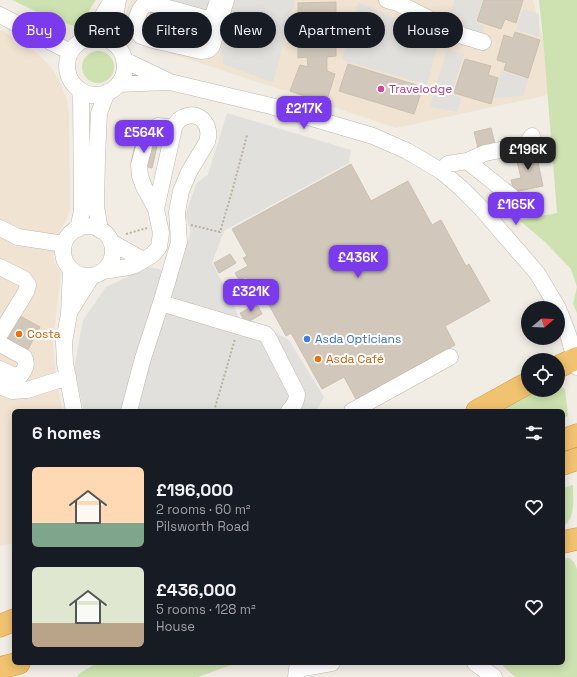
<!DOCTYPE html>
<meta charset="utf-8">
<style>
:root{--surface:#171b24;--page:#20242c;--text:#f1f3f6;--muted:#9ea1a6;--accent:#7c3aed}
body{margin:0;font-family:"Space Grotesk",sans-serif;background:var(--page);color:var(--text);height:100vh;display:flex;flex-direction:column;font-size:15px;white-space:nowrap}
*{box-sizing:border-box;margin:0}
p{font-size:13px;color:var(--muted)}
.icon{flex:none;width:22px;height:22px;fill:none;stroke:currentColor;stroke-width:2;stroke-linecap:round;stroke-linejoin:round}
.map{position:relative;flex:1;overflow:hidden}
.panel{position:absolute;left:12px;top:409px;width:553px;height:256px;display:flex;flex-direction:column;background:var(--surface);border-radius:6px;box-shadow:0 2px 10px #0003}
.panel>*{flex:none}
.top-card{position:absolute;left:12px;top:12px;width:553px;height:36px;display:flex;gap:8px}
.needle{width:26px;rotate:71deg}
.controls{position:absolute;left:521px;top:301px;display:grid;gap:8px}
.controls a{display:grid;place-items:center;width:44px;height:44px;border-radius:50%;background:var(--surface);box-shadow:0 2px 10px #0003;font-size:20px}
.price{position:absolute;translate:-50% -34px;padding:0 9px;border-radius:8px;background:var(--accent);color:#fff;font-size:13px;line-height:26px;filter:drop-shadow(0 1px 2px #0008)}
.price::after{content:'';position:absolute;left:50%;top:24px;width:12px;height:9px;margin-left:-6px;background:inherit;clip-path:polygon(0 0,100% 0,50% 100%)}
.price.active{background:#222;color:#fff}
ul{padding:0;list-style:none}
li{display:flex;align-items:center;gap:12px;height:100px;padding:0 20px}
li span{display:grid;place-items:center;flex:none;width:112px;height:80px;border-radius:6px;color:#555}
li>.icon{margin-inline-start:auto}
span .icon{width:48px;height:48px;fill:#fffc;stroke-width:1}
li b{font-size:17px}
h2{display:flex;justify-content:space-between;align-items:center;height:48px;padding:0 20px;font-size:17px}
.chip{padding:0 14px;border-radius:18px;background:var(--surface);box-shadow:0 2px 10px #0003;font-size:14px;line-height:36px}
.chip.active{background:var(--accent);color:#fff}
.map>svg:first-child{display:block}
</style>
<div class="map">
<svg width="577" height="677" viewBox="0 0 577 677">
<rect width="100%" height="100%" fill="#f1ede5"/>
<path fill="#f1e3d1" d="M132,0H533L543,38L548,95L396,128L131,40L126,32L124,21L128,6Z
M0,29L23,43L38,54L51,67L59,80L67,100L69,117L70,203V211L66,221L59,232L53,255L55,263L61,273L53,341L54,360L58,388L63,411H14V543L0,546Z"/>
<path fill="#cde2b0" d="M12,0H96L78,27L54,20Z
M539,0H577V313L573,304L577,287L571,269L545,242L519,220L557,213L543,38Z
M82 67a16 16 0 1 1 32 0a16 16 0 1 1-32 0Z
M558,385L565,389L568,416L563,418V411H499L537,390H558Z
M573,485C573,500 576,517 563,527V488Z
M569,558L574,562L577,569V677H515L503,666L502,663H563V559Z
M97,663H240L228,666L198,677H77L80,673Z"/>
<path fill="#e2e0dd" d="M155,0H220L216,17Z
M233,0H295L273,83L223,64V58L220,53Z
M454,0H483L476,22L484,27L481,35L461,26L463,17L450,13Z
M358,2L440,38L427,85L342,60Z
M523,9L539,14V37L516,30Z
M447,49L464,54L452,94L462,98L457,112L430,107Z
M501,71L528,79L524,96L494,98Z
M227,113L351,150L349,163L224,231L212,263L233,302L242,327L254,321L289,340L324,397L316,411H84L74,369L83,320L106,287L149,267L178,273L191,231L185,216L196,184L208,174Z"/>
<path fill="#d1c8bb" stroke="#cbbfaf" d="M484,0H523L516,23L505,19L501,29L477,21Z
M336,2V56L327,57V71L335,74L326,103L290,91L300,65L308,67L307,57L298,58V3Z
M152,7L205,21L198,47L153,36L158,17L150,15Z
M515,32L540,40L528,78L504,70L506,63L497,60L504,35L513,38Z
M465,59L491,66L488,75L498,78L491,104L454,93Z
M348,64L423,87L414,114L339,91Z
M491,128L495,144L478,148L474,132Z
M136,141L157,146L152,168L131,163Z
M535,148L543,186L514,192L511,180L521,178L515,153Z
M351,164L371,201L408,181L432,225L441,220L466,266L469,264L490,301L445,326L455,345L356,399L344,377L322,389L291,333L286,336L262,292L251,298L247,291L252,288L246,277L240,281L235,273L248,266L243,258L247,256L232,229Z
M230,254L236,263L219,273L214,263Z
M257,304L262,314L246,323L240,313Z
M20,316L40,327L25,355L5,345Z"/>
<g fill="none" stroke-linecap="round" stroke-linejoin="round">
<g stroke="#beb7ab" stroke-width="17">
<path id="minor" d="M218,0L213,16L208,19L154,4L145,3L140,10L136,20V28L141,36L153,40L201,51L208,50L212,46L226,0
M387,0L398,3L463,36L483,42
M0,15L70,52
M90,37L112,0
M67 66a29 29 0 1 1 58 0a29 29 0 1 1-58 0Z
M111,41L118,0
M124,60L170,82L271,106L373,136L407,151L441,171L461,188L480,207L537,273L558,308
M119,84L167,82
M467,161L526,208
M441,171L448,164L467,161L485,153L526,145L532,136
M156,209L144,187L140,176L139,165L145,143L158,126L174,128
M63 251a25 25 0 1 1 50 0a25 25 0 1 1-50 0Z
M0,228L18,237L64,244
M78,229L82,211L81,91
M100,230L96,206L97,158L99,113L107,92
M111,242L143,260
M0,267L24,279L28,285L26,292L0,334
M71,270L69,314L64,342L65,363L74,411
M103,271L129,267L135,265L152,255L155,252L159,247L161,233L156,209L174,128C175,125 177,122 179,120C196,107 213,123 207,142L189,172L181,191L177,212L179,242L161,303L143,358L129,411
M161,303L265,334L268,337L297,394C297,401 294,406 289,411
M558,308L568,334L577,367
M70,311L92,276
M0,344L24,357C28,364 25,370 20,376L12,375L0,369
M0,386L12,391L27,390L68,377
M352,411L450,357
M475,663L494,677
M296,677L297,669L332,663"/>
</g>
<g stroke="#cf9640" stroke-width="23">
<path id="highway" d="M558,367L577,358
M477,411L528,383
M563,440L577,435
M563,464L577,459
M563,542L577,539
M0,626L14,620
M0,668L19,663"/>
</g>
<path stroke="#bcaf9b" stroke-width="2" stroke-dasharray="2 2" stroke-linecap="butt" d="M191,225L220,232L233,188L247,135
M126,234L147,228
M214,411L235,339"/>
<use href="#minor" stroke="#fff" stroke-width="16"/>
<use href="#highway" stroke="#f1c26f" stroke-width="22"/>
</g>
<circle fill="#d1479c" stroke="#fff" stroke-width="1.5" cx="381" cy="89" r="4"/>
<g fill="#e8710a" stroke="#fff" stroke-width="1.5">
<circle cx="19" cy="334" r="4"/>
<circle cx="318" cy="359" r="4"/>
</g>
<circle fill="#3f7fe0" stroke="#fff" stroke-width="1.5" cx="307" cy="339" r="4"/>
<g text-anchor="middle" stroke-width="4" stroke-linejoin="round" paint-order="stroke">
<g font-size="12" fill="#b23c85" stroke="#fff" text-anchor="start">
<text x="389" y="93">Travelodge</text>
</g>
<g font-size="12" fill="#c56008" stroke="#fff" text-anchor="start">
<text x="27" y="338">Costa</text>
<text x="326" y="363">Asda Café</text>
</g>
<g font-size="12" fill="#366cbe" stroke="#fff" text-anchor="start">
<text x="315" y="343">Asda Opticians</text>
</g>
</g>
</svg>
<div class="controls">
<a><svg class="needle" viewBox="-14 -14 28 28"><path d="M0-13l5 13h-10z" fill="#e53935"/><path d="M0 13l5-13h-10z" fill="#9ea1a6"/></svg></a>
<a><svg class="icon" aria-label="locate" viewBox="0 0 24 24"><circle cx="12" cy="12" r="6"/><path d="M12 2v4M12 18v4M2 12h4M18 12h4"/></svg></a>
</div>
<b class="price" style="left:304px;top:130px">£217K</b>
<b class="price" style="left:144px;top:154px">£564K</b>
<b class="price active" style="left:528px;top:171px">£196K</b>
<b class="price" style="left:516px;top:226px">£165K</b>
<b class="price" style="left:358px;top:279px">£436K</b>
<b class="price" style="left:251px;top:313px">£321K</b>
<div class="top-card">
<a class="chip active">Buy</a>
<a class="chip">Rent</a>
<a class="chip">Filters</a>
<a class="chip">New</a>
<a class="chip">Apartment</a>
<a class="chip">House</a>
</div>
<section class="panel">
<h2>6 homes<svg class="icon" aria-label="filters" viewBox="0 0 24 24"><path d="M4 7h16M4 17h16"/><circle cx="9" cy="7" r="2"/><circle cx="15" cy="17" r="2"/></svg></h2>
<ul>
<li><span style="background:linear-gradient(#ffd9b3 70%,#7fa58c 0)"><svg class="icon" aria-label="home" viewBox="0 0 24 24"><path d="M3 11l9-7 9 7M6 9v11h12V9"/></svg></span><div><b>£196,000</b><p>2 rooms · 60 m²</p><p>Pilsworth Road</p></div><svg class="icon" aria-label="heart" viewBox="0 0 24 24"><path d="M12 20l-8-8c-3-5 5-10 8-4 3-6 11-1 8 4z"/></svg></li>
<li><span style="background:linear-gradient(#dfe7d0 70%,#b9a48a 0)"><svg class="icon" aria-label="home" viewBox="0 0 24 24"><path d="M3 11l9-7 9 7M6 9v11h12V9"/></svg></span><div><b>£436,000</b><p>5 rooms · 128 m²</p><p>House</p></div><svg class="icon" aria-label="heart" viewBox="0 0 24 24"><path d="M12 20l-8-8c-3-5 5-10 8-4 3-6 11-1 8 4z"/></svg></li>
</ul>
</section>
</div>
